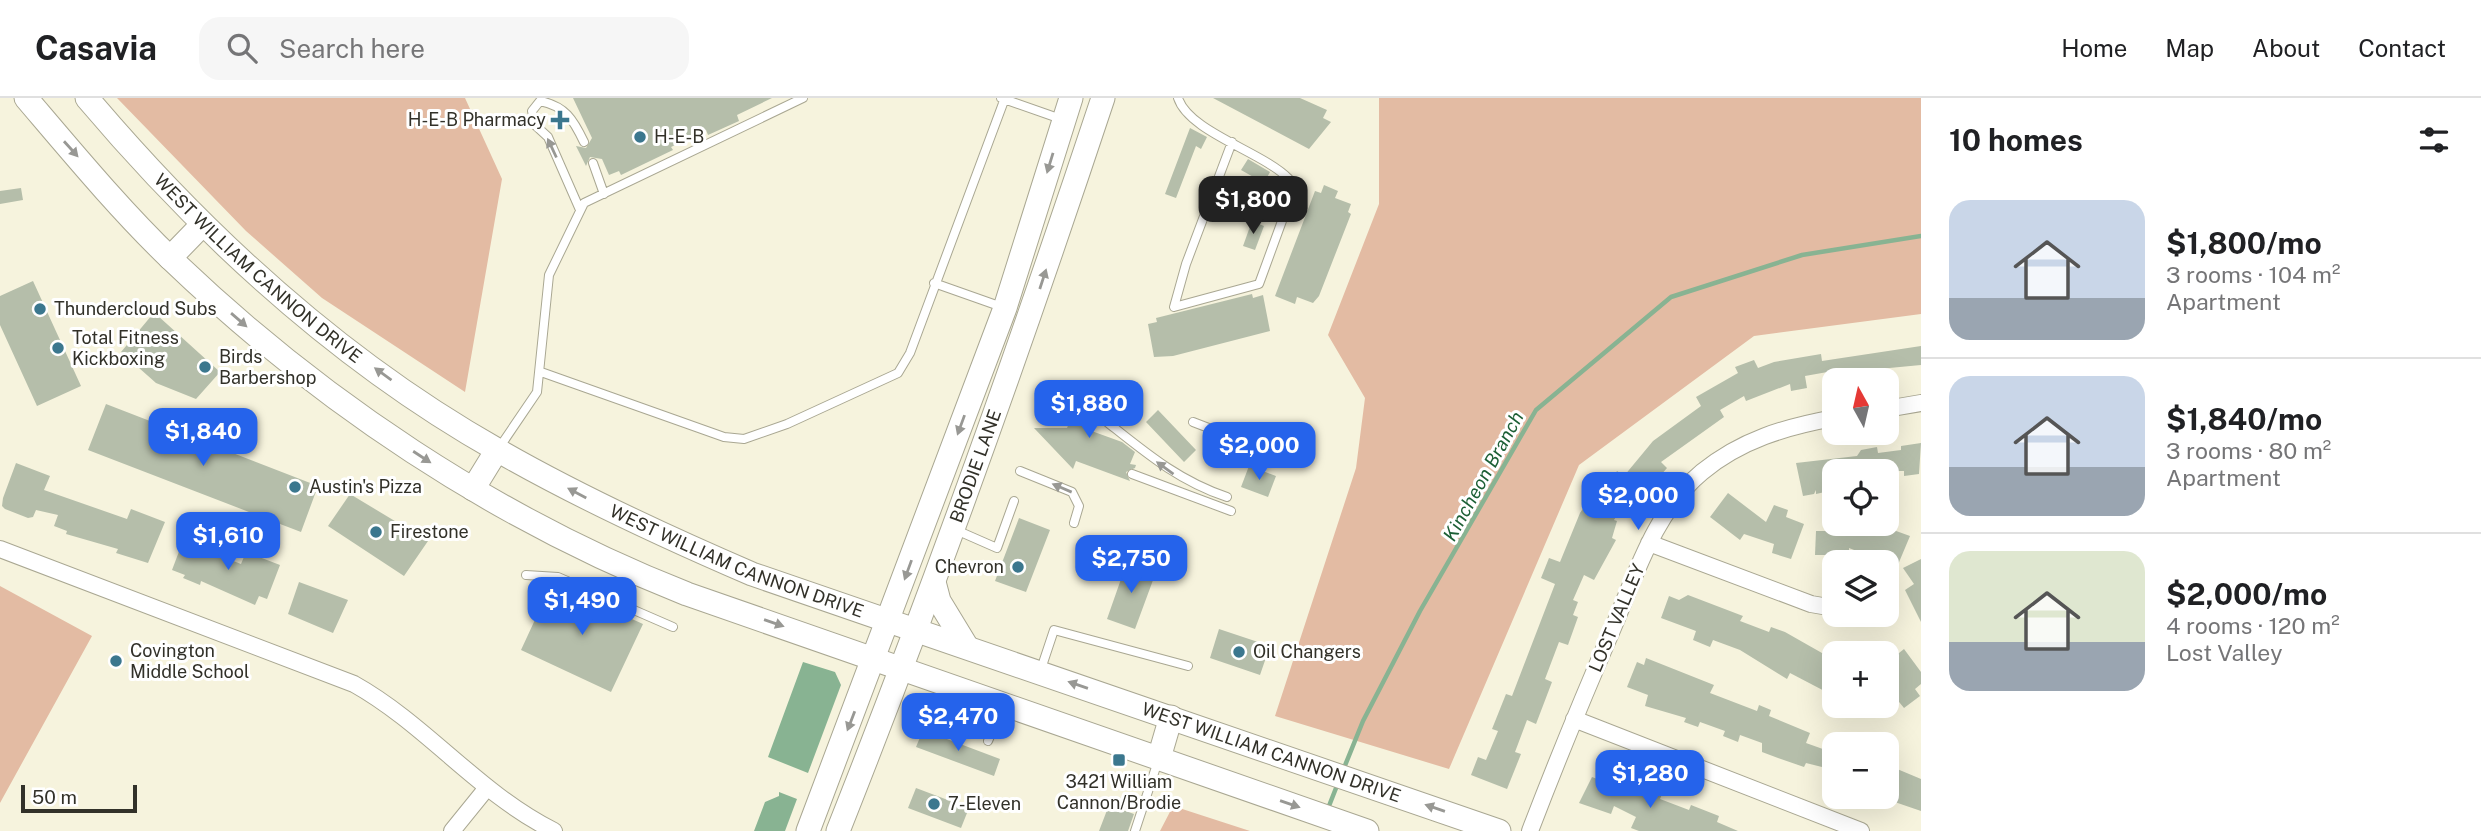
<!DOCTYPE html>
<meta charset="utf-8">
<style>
:root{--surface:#fff;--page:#f6f6f6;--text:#202124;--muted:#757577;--line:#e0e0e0;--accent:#2563eb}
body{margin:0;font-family:"Public Sans",sans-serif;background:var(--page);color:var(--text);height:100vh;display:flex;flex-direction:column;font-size:26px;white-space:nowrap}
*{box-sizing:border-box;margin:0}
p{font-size:23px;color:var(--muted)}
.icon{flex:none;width:38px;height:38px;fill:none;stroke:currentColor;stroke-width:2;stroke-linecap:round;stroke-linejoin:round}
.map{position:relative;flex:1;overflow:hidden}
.side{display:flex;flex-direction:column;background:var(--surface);width:560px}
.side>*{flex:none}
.needle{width:46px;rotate:352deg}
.fabs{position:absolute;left:1822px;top:270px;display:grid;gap:14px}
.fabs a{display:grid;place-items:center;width:77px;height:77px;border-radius:14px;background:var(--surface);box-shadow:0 7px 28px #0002;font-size:35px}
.scale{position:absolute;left:21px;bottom:18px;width:116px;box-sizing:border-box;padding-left:7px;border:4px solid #323129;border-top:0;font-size:19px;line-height:24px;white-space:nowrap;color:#323129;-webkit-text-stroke:5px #fff;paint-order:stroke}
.price{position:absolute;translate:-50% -60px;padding:0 16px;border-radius:14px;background:var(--accent);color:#fff;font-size:23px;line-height:46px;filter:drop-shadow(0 2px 4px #0008)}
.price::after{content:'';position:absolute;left:50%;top:42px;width:21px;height:16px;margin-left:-10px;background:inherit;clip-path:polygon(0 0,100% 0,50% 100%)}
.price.current{background:#222;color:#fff}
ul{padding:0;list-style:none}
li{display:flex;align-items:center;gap:21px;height:175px;padding:0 28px}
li+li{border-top:2px solid var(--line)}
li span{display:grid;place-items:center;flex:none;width:196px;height:140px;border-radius:21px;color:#555}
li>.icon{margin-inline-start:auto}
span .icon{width:84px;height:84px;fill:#fffc;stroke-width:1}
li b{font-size:30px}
h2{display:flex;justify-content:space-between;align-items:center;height:84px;padding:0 28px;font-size:30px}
header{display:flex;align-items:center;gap:42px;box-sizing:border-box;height:98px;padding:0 35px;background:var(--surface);border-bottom:2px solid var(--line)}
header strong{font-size:33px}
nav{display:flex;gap:38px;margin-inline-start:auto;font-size:24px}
.search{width:490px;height:63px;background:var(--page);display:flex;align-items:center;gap:18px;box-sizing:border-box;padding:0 24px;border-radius:21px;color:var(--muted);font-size:26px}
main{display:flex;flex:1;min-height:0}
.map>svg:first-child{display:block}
</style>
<header>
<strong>Casavia</strong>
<div class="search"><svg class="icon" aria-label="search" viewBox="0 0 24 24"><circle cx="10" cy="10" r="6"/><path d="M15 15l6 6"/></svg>Search here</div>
<nav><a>Home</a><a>Map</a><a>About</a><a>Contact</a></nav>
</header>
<main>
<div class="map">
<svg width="1921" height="733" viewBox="0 0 1921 733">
<rect width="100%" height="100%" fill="#f6f3dd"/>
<path fill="#e3bba3" d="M117,0H465L502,81L465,294L322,200L246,133Z
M1379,0H1921V216L1754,238L1579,367L1449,671L1275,618L1356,370L1365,300L1328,237L1379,106Z
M0,488L92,538L0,705Z
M1173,708L1250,733H1160Z"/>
<path fill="#88b392" d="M803,564L835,574L841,587L808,675L768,659Z
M779,694L797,701L785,733H754L765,704L779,698Z"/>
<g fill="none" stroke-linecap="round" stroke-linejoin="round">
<path stroke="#88b392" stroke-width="4.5" d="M1344,670L1363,623L1420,513L1536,312L1671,199L1802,157L1921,138
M1327,713L1338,685"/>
</g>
<path fill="#b5beaa" d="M573,0H772L737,17L739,23L708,37L706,32L671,49L673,52L621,77L619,73L609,77L602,61L590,59L586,68L576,48L586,50L592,40Z
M1213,0H1300L1327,12L1323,20L1331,24L1309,51Z
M1190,30L1207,39L1201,51L1196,48L1176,100L1165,96Z
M1248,61L1270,74L1264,85L1241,72Z
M1324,87L1338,93L1335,100L1351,106L1348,114L1351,116L1319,198L1313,205L1297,199L1295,206L1275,198L1315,93L1321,95Z
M21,90L23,102L0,106V93Z
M1252,123L1264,128L1255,152L1243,148Z
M33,183L81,288L37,308L0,227V198Z
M1252,196L1253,200L1263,197L1270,233L1173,258L1154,259L1148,226L1157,224L1156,220Z
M152,217L154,220L157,217L220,274L196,301L156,285L121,254Z
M1921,248V267L1868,272L1869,281L1863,282H1855L1854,277L1834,280L1833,273L1805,278L1807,290L1791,293L1790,286L1746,303L1744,298L1720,312L1724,319L1661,364L1667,370L1653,386L1646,380L1635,399L1630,396L1614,422L1617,423L1612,440L1616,442L1594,482L1584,477L1573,502L1578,504L1573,517L1578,519L1568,547L1559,544L1545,581L1552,584L1536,626L1527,622L1515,654L1521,656L1507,691L1471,677L1478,659L1486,662L1498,633L1492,631L1506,596L1512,598L1555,486L1541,480L1549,460L1560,464L1580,415L1601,384L1608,388L1617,373L1624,378L1653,343L1701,308L1696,299L1738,275L1735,269L1754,262L1758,270L1774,264L1821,256L1822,263Z
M1086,284L1102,290L1086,331L1122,344L1135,354L1130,366L1136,367L1135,370L1126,374L1130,383L1076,363L1073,371L1034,330H1067Z
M106,306L318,388L301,434L88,352Z
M1158,312L1196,352L1184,364L1146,324Z
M1921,345L1919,376L1904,378V373H1834V392L1816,396V392L1814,396L1803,398L1796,365L1857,358L1861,352L1877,349L1878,355L1901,352V348Z
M16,365L50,378L44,392L127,421L131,411L165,424L148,465L116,455L118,451L66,436L67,433L54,428L58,417L36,412L33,419L28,420L5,411L2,408L3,400Z
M1249,368L1276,378L1268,399L1241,389Z
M1728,395L1766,424L1774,407L1788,412L1786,419L1804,426L1791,461L1772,455L1774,446L1744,436L1740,442L1710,419Z
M350,396L428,443L404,478L328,428Z
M1019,420L1050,432L1026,494L995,483Z
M1855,425H1874L1910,438L1897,469L1849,450V464H1833V457H1815L1816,433H1855Z
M183,443L241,466L246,454L280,467L267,501L259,498L255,507L201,483L200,487L183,480L185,477L172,472Z
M1921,461V524L1905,492L1914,486L1903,470Z
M1127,464L1156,474L1135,531L1107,521Z
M299,484L348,502L333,535L288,516Z
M552,485L643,526L611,594L521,552Z
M1688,497L1743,518L1740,523L1769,534L1771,529L1785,534L1829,559L1823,572L1834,573V598L1790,575L1787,581L1740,552L1713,542L1710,549L1693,542L1696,533L1661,520L1669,498L1679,502Z
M1219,531L1270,548L1260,577L1210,560Z
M1904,551L1921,574V586L1915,591L1920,598L1904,610L1886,588V577L1893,569L1889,563Z
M1646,560L1714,587L1710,595L1757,613L1759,607L1771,612L1769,618L1810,635L1806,645L1834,655V672L1806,665L1804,669L1778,660L1762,654V645L1740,637L1738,644L1723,638L1725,633L1700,624L1698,629L1684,624L1686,620L1645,608L1648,597L1627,589L1637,564L1644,567Z
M923,632L1000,661L994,678L916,649Z
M1890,668L1921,681V713L1886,701V674Z
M1592,679L1642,698L1646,689L1662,696L1660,701L1689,712L1691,707L1719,718L1717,724L1738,733H1639L1631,730L1636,719L1614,708L1611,716L1579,705Z
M916,690L969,710L961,730L908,710Z
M1109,707L1134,716L1128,733H1099Z"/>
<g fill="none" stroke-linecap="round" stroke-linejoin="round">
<g stroke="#a9a792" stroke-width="10">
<path id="service" d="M1001,0L1061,21
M1178,0C1189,34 1263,54 1289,81L1290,101L1259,186L1174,209L1186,166L1232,44
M593,65L604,96
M580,112L548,39L535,27L532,13L540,3C565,8 573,21 584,44
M934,185L1002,209
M541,274L724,339L744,341L787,326L898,275L910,255L1005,0
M1123,288L1107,324C1146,355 1179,383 1227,399
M1193,324L1292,362
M499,350L537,294L549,177L584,105L803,0
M1020,373L1072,394L1079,408L1074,425
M1132,376L1231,413
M956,432L997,450L1014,403
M526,477L558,479L673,529
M1040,574L1054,532L1188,568
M988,643L1002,610
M1135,733L1158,663"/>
</g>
<g stroke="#a9a792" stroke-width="18">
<path id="minor" d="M1886,311L1921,305
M1649,445L1811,506L1834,510
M0,451L354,586C427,627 478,695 554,733
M1574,621L1861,733
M452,733L486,691
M1530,733C1556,665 1584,597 1613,530C1636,476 1655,413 1702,374C1741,342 1785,329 1834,320"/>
</g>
<g stroke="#a9a792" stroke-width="25">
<g id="secondary">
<path d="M26,0C72,54 120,112 171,161C319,303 496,421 687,496L1367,733"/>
<path id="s1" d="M87,0C203,137 341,264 499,353C581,400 666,439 752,476L1499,733"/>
<path d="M170,160L202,127"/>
<path d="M473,391L497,352"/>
<path d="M934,484L939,503L967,549"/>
<path d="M1159,660L1171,619"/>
<path d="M808,733L1005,210L1071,0"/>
<path id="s2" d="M838,733C934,491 1021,247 1103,0"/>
</g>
</g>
<use href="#service" stroke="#fff" stroke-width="8"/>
<use href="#minor" stroke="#fff" stroke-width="16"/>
<use href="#secondary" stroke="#fff" stroke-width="23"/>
</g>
<defs><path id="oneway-solid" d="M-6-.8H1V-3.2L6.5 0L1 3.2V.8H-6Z" transform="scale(1.75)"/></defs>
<g fill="#989894">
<use href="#oneway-solid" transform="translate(552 50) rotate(-115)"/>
<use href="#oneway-solid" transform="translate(71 51) rotate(48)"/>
<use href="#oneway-solid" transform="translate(1050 65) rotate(107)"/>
<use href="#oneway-solid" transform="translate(1043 181) rotate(-72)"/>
<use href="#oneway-solid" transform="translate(239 222) rotate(41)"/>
<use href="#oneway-solid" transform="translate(383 276) rotate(-144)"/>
<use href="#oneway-solid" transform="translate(961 327) rotate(110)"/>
<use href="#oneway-solid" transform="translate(422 359) rotate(33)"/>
<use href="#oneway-solid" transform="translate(1165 370) rotate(-144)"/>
<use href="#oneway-solid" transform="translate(1062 390) rotate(-157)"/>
<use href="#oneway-solid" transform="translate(577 395) rotate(-152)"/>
<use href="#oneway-solid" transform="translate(908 472) rotate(110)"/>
<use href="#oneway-solid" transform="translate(774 525) rotate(19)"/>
<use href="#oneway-solid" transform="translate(1078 587) rotate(-161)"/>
<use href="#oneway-solid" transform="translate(851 623) rotate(111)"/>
<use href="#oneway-solid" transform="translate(1290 706) rotate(19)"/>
<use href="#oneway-solid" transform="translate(1435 710) rotate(-161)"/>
</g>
<g fill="#3b778e" stroke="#fff" stroke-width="2.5">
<path d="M556.5 11.5h7v7h7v7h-7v7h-7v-7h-7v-7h7z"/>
<circle cx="640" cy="39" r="7"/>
<circle cx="40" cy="211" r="7"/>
<circle cx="58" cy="250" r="7"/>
<circle cx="205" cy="269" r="7"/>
<circle cx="295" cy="389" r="7"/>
<circle cx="376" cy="434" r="7"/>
<circle cx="1018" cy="469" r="7"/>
<circle cx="1239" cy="554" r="7"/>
<circle cx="116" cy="563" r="7"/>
<rect x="1112" y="655" width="14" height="14" rx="3.5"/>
<circle cx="934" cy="706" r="7"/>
</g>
<g text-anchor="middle" stroke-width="6" stroke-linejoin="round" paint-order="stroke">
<g font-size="18" fill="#323129" stroke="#fff" text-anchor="start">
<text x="546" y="28" text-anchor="end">H-E-B Pharmacy</text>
<text x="654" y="45">H-E-B</text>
<text x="54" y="217">Thundercloud Subs</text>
<text x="72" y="246">Total Fitness<tspan x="72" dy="21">Kickboxing</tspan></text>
<text x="219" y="265">Birds<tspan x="219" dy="21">Barbershop</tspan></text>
<text x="309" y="395">Austin's Pizza</text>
<text x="390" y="440">Firestone</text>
<text x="1004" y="475" text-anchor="end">Chevron</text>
<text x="130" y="559">Covington<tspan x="130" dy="21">Middle School</tspan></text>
<text x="1253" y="560">Oil Changers</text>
<text x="1119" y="690" text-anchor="middle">3421 William<tspan x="1119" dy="21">Cannon/Brodie</tspan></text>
<text x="948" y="712">7-Eleven</text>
</g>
<g font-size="18" fill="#323129" stroke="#fff">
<text dy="6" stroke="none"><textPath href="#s1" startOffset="242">WEST WILLIAM CANNON DRIVE</textPath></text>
<text dy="6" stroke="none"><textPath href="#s2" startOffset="390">BRODIE LANE</textPath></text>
<text dy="6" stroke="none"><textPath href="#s1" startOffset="808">WEST WILLIAM CANNON DRIVE</textPath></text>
<text transform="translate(1617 520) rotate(-67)" y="6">LOST VALLEY</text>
<text dy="6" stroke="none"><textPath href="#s1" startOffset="1376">WEST WILLIAM CANNON DRIVE</textPath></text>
</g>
<g font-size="19" font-style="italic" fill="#1d6036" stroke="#fff">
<text transform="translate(1483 378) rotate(-61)" y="7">Kincheon Branch</text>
</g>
</g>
</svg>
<div class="fabs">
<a><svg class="needle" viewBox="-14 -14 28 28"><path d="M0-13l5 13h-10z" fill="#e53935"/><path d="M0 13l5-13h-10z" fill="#757577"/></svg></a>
<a><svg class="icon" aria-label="locate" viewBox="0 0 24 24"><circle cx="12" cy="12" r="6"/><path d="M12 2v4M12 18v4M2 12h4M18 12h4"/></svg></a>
<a><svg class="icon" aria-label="layers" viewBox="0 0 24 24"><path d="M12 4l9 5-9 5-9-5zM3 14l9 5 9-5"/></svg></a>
<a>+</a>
<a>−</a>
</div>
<div class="scale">50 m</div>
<b class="price current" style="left:1253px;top:138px">$1,800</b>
<b class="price" style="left:1089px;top:342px">$1,880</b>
<b class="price" style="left:203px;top:370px">$1,840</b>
<b class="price" style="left:1259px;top:384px">$2,000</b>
<b class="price" style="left:1638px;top:434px">$2,000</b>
<b class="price" style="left:228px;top:474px">$1,610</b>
<b class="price" style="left:1131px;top:497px">$2,750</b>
<b class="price" style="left:582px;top:539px">$1,490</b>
<b class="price" style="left:958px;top:655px">$2,470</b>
<b class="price" style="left:1650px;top:712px">$1,280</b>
</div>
<section class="side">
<h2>10 homes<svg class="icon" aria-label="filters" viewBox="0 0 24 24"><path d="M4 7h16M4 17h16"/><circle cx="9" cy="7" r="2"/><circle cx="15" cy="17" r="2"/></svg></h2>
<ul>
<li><span style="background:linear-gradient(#c9d6e8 70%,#9aa5b1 0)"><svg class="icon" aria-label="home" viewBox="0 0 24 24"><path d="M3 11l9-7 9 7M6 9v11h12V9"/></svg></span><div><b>$1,800/mo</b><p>3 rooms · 104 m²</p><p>Apartment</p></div></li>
<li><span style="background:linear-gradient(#c9d6e8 65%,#9aa5b1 0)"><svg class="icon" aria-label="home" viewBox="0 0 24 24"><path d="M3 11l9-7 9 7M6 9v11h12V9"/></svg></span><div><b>$1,840/mo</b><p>3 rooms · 80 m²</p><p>Apartment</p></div></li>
<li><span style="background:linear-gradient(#dfe7d0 65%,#9aa5b1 0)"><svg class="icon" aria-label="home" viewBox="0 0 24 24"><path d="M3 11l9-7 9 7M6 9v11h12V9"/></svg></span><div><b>$2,000/mo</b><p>4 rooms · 120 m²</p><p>Lost Valley</p></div></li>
</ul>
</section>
</main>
